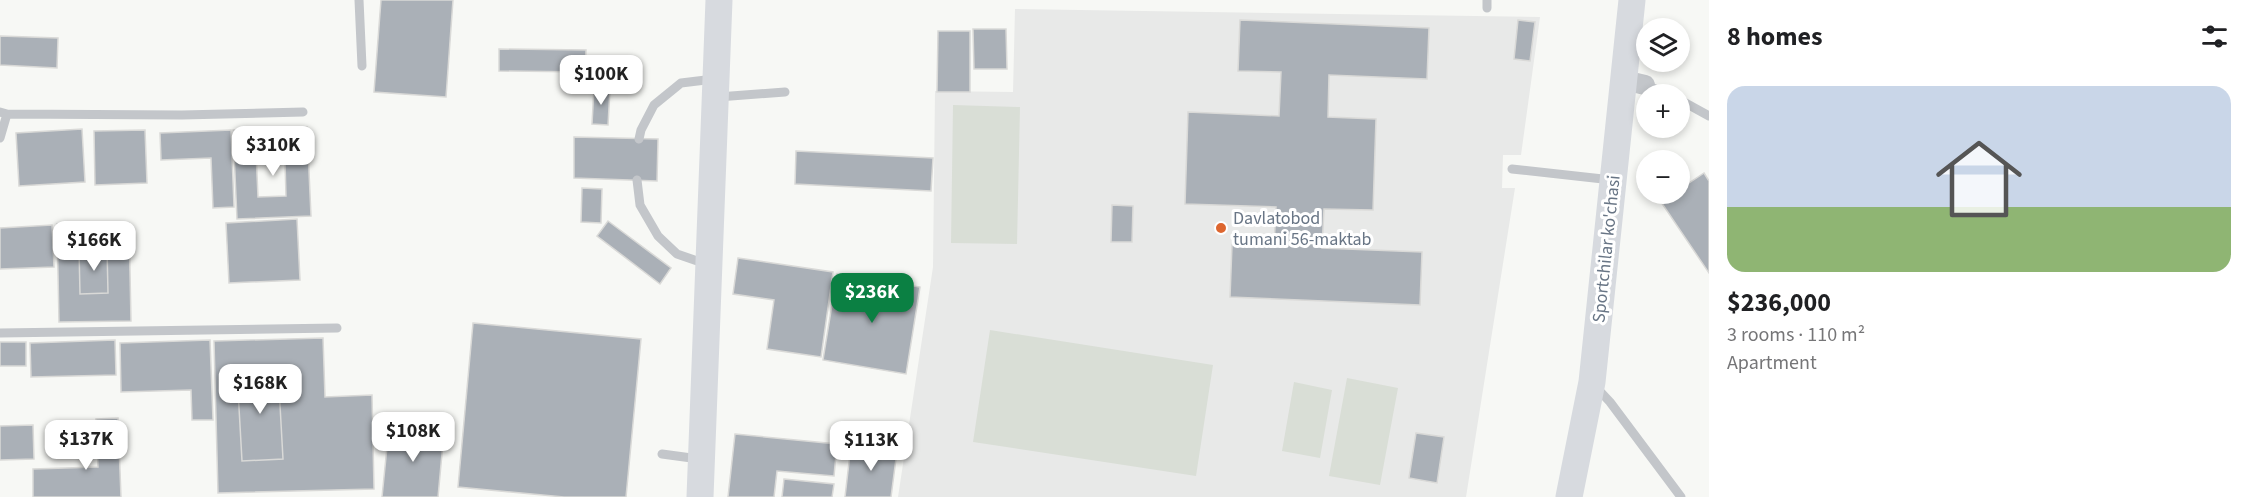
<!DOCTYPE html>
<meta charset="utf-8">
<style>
:root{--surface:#fff;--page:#f6f6f6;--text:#202124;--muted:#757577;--accent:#0b8043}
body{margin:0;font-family:"Source Sans 3",sans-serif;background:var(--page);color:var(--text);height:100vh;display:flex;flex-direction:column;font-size:22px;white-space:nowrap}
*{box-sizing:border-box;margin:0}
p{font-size:20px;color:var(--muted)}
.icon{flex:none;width:33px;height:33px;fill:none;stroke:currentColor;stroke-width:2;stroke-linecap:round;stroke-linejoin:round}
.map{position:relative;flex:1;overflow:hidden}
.panel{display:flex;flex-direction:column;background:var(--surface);width:540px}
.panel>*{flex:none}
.controls{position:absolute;left:1636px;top:18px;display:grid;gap:12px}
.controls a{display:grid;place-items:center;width:54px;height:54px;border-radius:50%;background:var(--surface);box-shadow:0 3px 9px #0003;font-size:30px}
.price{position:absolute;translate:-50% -51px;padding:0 14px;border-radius:12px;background:#fff;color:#222;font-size:20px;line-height:39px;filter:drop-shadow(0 2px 3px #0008)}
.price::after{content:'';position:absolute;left:50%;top:36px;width:18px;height:14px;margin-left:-9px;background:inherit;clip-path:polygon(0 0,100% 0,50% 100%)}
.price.current{background:var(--accent);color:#fff}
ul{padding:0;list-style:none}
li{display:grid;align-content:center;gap:12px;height:318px;padding:0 18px}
li span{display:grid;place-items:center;height:186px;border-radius:18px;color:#555}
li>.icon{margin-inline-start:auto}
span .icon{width:108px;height:108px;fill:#fffc;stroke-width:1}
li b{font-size:26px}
h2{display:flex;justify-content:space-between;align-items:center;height:72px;padding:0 18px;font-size:26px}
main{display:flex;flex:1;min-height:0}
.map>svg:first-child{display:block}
</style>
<main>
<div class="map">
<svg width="1709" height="497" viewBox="0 0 1709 497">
<rect width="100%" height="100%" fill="#f7f8f5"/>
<path fill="#e8e9e8" d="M1015,9L1540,17L1521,155H1503L1502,188H1515L1466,497H898L933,267L935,91L1013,92Z"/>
<path fill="#d9ded6" d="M953,105L1020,107L1017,244L951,243Z
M990,330L1213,365L1196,476L973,442Z
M1347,378L1398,388L1380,485L1329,476Z
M1294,382L1332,390L1320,458L1282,451Z"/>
<path fill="#aab0b7" stroke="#d9d9d7" stroke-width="1.5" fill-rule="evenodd" d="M381,0H453L446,97L374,92Z
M1240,20L1429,28L1427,79L1329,75L1328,117L1376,119L1373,210L1324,209L1322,248L1422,252L1420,305L1230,297L1232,245L1274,246L1276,207L1185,204L1188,112L1279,116L1281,72L1238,71Z
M1518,20L1535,22L1530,61L1514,59Z
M973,29H1006L1007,69H974Z
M938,31H970V92H937Z
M0,36L58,38L57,68L0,65Z
M499,49L586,50L585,72L499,71Z
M594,88L610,89L608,125L592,124Z
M307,127L311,216L237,219L233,130L255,129L258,197L286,196L284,128Z
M82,129L85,182L19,186L16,133Z
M145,130L147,183L95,185L94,131Z
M231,130L234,207L213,208L211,158L161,160L160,133Z
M574,137L658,139L657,181L574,178Z
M796,151L933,158L931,191L795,184Z
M1704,173L1709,181V273L1661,202L1674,194H1680V189Z
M582,188L602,189L601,223L581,222Z
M1112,205L1133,206L1132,242H1111Z
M297,219L300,280L229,283L226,223Z
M608,221L671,268L660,284L597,236Z
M129,223L131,321L59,322L57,224ZM107,248L108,293L80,294L79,249Z
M52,225L54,267L0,269V228Z
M107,248L108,293L80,294L79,249Z
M738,258L833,272L821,357L767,349L774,300L733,294Z
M837,274L920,287L906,374L823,360Z
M473,323L641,339L626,497H564L458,487Z
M323,338L325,397L372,395L374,489L218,493L214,341ZM278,369L283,459L242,461L237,372Z
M115,340L116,375L31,377L30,343Z
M210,340L213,420H192L191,390L121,392L120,343Z
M0,342H26V366H0Z
M278,369L283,459L242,461L237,372Z
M118,418L121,497H33V469L98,467L96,419Z
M33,425L34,459L0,460V426Z
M389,427L444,432L438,497H382Z
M1416,433L1444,437L1437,483L1409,478Z
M735,434L837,444L834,476L777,471L774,497H728Z
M851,445L897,451L891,497H845Z
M784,479L834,484L832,497H782Z"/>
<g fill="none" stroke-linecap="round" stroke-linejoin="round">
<path stroke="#c3c6ca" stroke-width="9" d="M359,0L362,66
M1487,8V0
M1645,85L1668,94
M718,97L785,92
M1680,100L1709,116
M0,112L7,114L182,115L303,112
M0,138L7,114
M639,139L641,130L654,105L681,83L714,79
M1512,169L1612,180
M637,180L640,205L658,236L677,254L706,264
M0,333L337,328
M1595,386L1610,402L1681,497
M662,454L699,459"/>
<path stroke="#c3c6ca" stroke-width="20" d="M1624,80L1645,85"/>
<path stroke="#d7dadf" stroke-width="27" d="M700,497L719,0
M1569,497L1592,382L1632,0"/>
</g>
<circle fill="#dd662f" stroke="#fff" stroke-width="2" cx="1221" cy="228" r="6"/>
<g text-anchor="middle" stroke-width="6" stroke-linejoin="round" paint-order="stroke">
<g font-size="18" fill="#687585" stroke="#fff" text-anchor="start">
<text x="1233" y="224">Davlatobod<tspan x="1233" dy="21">tumani 56-maktab</tspan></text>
</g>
<g font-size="18" fill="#687585" stroke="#fff">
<text transform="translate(1606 249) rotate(-84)" y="6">Sportchilar ko'chasi</text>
</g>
</g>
</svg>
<div class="controls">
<a><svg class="icon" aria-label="layers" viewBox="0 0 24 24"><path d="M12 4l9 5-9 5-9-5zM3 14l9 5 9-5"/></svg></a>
<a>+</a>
<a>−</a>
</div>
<b class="price" style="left:601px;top:106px">$100K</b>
<b class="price" style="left:273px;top:177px">$310K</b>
<b class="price" style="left:94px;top:272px">$166K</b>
<b class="price current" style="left:872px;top:324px">$236K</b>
<b class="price" style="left:260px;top:415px">$168K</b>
<b class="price" style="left:413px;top:463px">$108K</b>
<b class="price" style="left:86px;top:471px">$137K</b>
<b class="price" style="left:871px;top:472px">$113K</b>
</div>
<section class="panel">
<h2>8 homes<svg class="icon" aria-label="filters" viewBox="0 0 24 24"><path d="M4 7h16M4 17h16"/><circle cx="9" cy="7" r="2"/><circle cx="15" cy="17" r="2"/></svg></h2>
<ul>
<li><span style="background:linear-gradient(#c9d6e8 65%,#8fb573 0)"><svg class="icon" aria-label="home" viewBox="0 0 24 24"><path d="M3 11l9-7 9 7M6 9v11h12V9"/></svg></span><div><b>$236,000</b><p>3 rooms · 110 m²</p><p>Apartment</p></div></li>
</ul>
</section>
</main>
